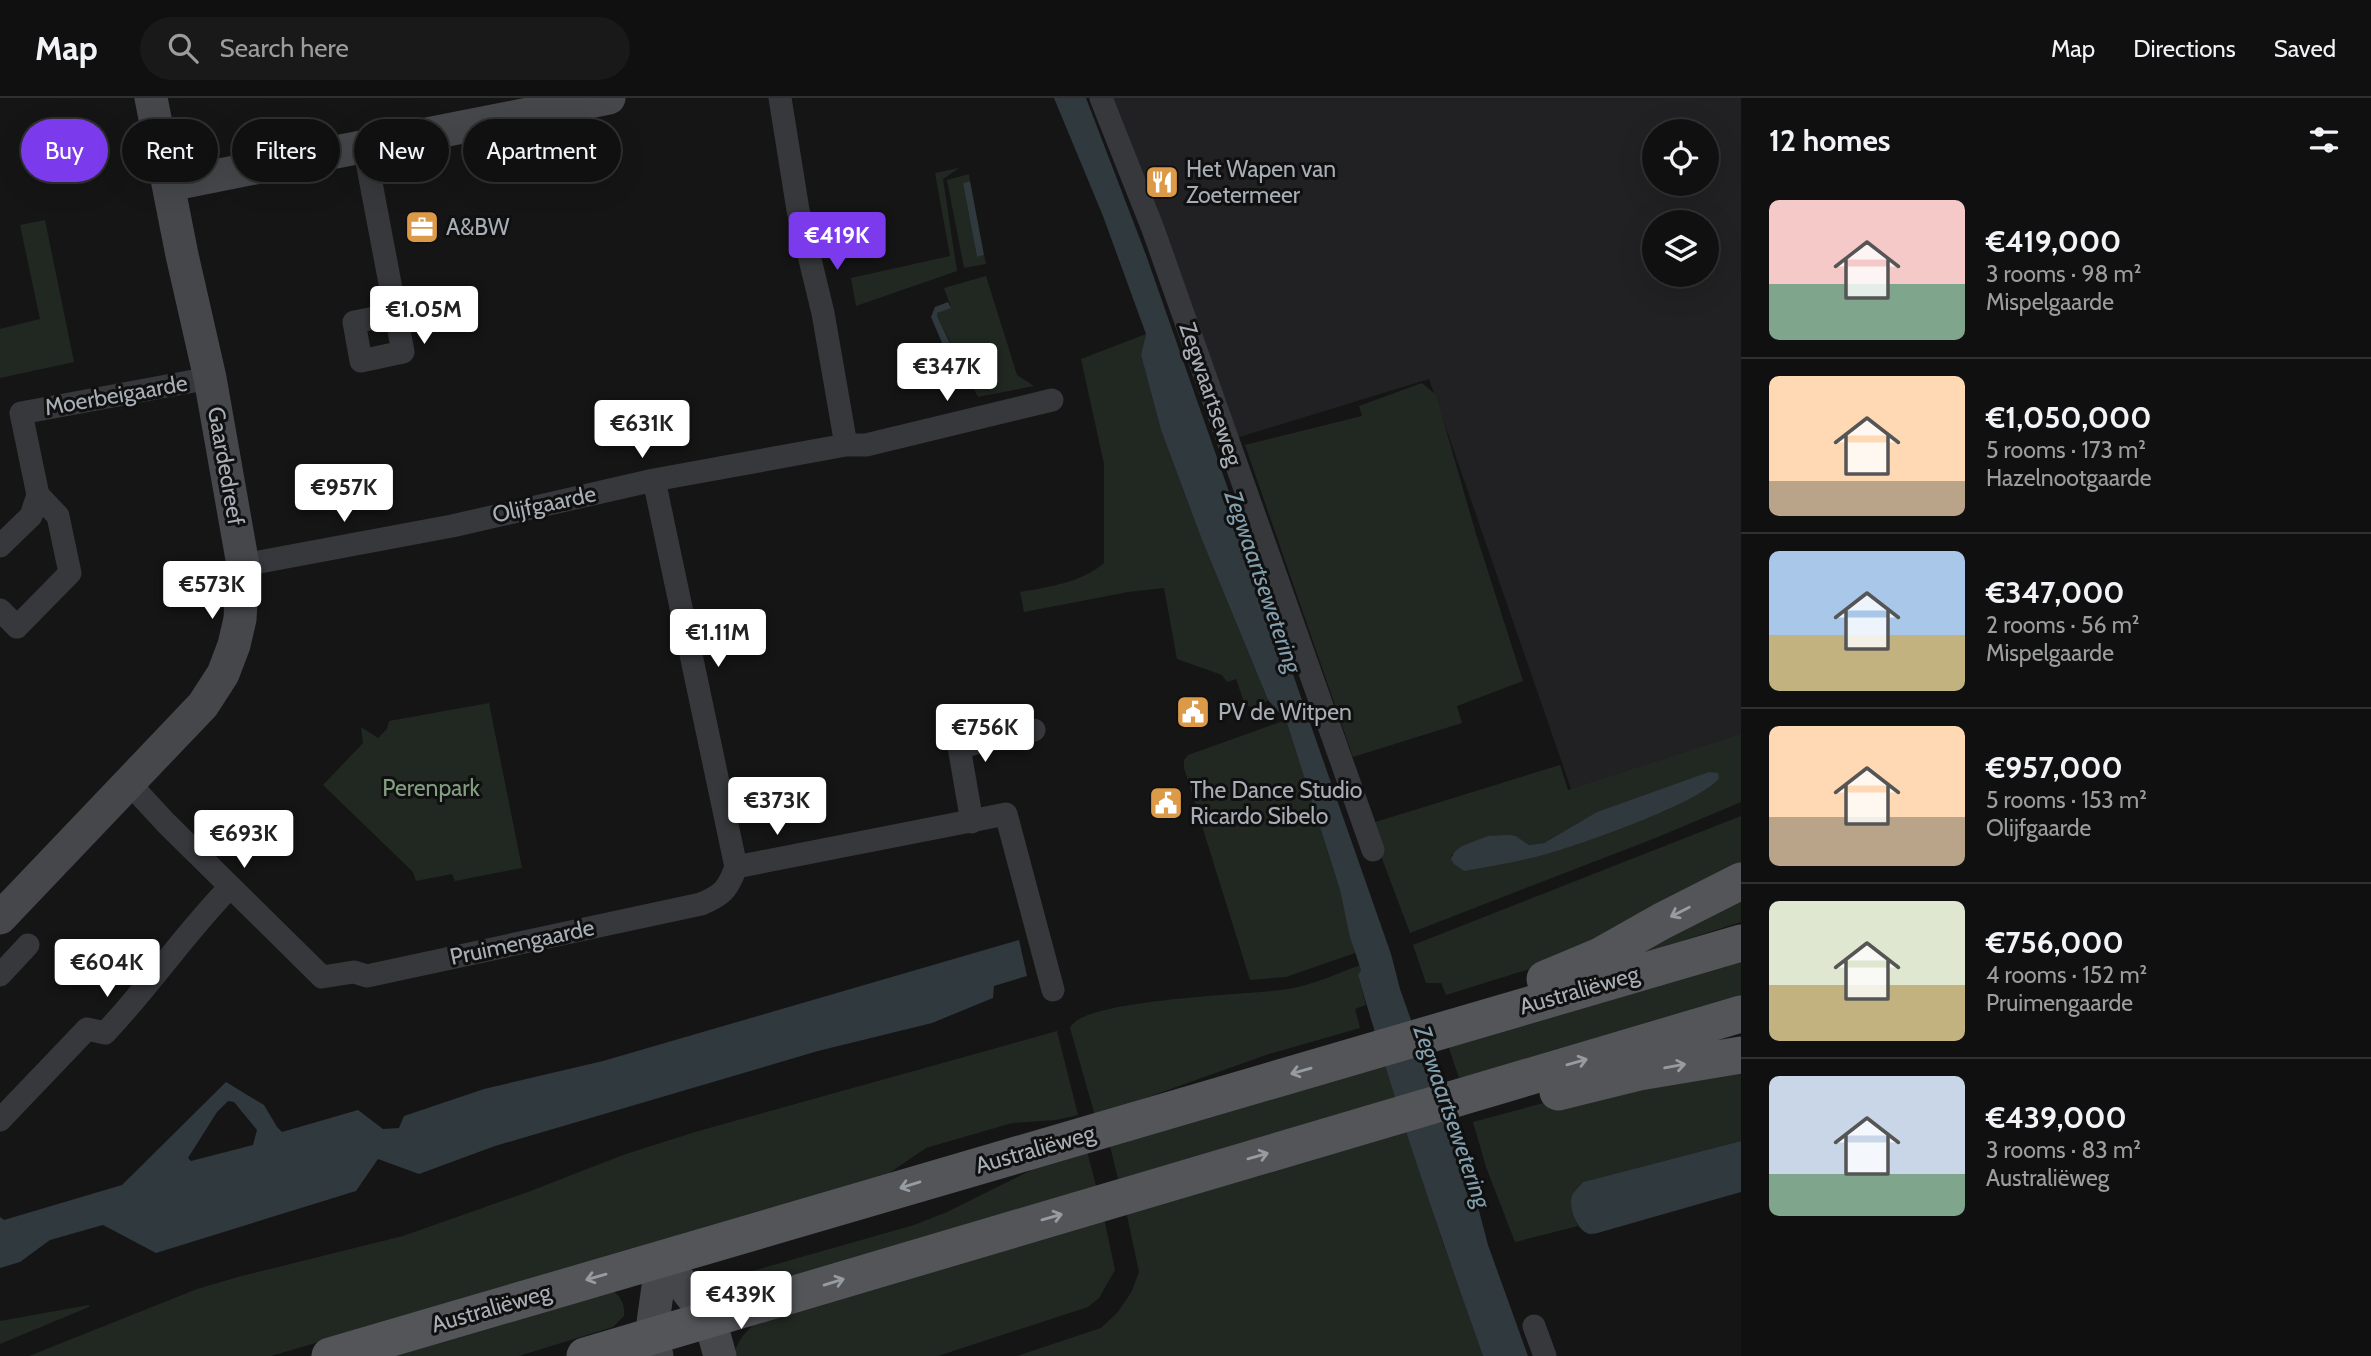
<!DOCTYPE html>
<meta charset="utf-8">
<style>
:root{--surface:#101010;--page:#191919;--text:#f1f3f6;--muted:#9c9d9f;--line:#303030;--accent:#7c3aed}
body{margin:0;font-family:Cabin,sans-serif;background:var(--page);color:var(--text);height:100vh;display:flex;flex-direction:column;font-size:26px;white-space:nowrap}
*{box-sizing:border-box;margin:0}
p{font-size:23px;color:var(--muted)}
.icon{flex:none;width:38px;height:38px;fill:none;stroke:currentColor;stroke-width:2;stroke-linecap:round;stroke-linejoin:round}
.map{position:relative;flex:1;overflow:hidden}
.side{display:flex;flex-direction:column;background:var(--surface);width:630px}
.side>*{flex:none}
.banner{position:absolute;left:21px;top:21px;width:665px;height:63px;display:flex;gap:14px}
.tools{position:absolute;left:1642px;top:21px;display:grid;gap:14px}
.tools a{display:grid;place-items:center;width:77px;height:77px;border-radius:50%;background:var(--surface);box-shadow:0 7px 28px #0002,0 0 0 2px var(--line);font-size:35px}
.price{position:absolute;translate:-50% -60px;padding:0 16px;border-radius:7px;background:#fff;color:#222;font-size:23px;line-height:46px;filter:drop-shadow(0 2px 4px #0008)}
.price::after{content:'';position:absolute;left:50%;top:42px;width:21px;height:16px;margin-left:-10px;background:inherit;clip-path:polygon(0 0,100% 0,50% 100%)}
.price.active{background:var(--accent);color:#fff}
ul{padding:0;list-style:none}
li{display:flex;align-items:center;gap:21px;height:175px;padding:0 28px}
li+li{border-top:2px solid var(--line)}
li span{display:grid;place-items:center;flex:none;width:196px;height:140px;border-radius:10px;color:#555}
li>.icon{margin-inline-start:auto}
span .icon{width:84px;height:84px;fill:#fffc;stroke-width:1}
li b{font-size:30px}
h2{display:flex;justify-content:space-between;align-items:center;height:84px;padding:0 28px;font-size:30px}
.tag{padding:0 24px;border-radius:32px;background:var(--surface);box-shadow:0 7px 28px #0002,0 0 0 2px var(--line);font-size:24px;line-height:63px}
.tag.active{background:var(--accent);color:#fff}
header{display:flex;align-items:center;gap:42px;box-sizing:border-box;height:98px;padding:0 35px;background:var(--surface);border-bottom:2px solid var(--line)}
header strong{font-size:33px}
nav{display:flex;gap:38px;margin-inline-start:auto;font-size:24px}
.search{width:490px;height:63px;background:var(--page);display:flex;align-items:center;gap:18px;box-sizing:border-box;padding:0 24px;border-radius:38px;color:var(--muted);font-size:26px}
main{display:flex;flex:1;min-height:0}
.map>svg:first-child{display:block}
</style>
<header>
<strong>Map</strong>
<div class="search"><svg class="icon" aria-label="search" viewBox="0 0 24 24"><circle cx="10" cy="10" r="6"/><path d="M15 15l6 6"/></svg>Search here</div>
<nav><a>Map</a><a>Directions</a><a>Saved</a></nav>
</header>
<main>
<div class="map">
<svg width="1741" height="1258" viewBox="0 0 1741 1258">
<rect width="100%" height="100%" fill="#151516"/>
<path fill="#212123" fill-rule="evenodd" d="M1102,0H1741V685L1587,737L1429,281L1233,341ZM1654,33H1706V86H1654ZM1654,124H1706V177H1654Z"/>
<path fill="#212822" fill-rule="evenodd" d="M959,70L943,81L957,173L856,208L851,180L950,158L935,75Z
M969,76L970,83L963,85L977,159L984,157L986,166L964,170L947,82Z
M45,122L74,264L0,280V231L40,221L20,127Z
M986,178L1017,277L1034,288L978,299L937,218V215L951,209L944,190Z
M1146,236L1141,257L1161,332L1202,442L1268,602L1257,611L1245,607L1236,581L1227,584L1222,577L1177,561L1164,490L1128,494L1024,514L1020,494C1048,489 1081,485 1104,465V366L1081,261Z
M1422,285L1436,297L1476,436L1523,583L1457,608L1462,625L1353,659L1245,347L1362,318L1359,308Z
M489,605L522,770L455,783L452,776L416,783L413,774L323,687L363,645L361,629L378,640L387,631L389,623Z
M1286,622L1340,792L1355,855L1286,879L1250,882L1184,670V662L1188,657Z
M1741,636V704L1658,739L1410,835L1369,726L1560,667L1568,692ZM1714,673L1667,712L1569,748L1515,763L1451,758C1460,742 1499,741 1516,738L1529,747L1544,745L1597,714Z
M1741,718V772L1581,855L1446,897L1441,885H1426L1413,847Z
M1741,792V824L1609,866Z
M1741,859V901L1459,980L1448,947Z
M1360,867L1361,872L1358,877L1366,907L1355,911L1360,930L1266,957L1095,1018L1070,930C1082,900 1253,897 1288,891C1313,887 1336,876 1360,867Z
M1057,933L1078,1017L1056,1022L1012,1025L926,1050L882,1080L271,1258H29L197,1191L238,1179L403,1138L528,1094L623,1057L695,1034Z
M1741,965V1043L1583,1084C1570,1099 1568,1109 1578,1128L1515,1144L1486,1069L1473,1024L1581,995Z
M1385,966L1396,1000L1118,1081L1110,1048Z
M1406,1030L1440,1136L1483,1258H1017L1101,1230L1117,1215L1131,1195L1139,1174L1126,1113Z
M1087,1053L1096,1088L714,1201L705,1190L710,1185L914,1127L947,1114L1054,1061Z
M1104,1120L1115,1172L1099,1200L1088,1209L938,1258H734C736,1243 748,1231 759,1222Z
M611,1192C621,1198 625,1206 624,1218L613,1229L519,1258H390Z
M89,1207V1209L0,1246V1223Z"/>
<path fill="#30393e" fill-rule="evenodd" d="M1054,0H1086L1146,157L1391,856L1400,891L1445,1018L1468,1098L1477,1105L1488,1147L1528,1258H1483C1438,1132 1395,1005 1358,877L1361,872L1350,839L1340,792L1286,622L1268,602L1202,442L1161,332L1141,257L1146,236L1103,118Z
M970,83L984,157L977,159L963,85Z
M948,204L951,210L937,215V218L955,256L948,259L931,219L935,209Z
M1709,674L1718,675L1719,680C1701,705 1576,748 1543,757C1517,764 1490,768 1464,773L1454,766L1451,761L1454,754L1462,748L1488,738L1508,737L1516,738L1529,747L1544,745L1597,714Z
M1019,842L1027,878L994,888L993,900L932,925L818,953L495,1048L419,1076L378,1061L356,1093L156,1155L103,1127L50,1142L20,1164L0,1170V1119L4,1122L122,1087L226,984L264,1007L277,1029L282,1034L358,1012L383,1031L399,1030L404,1018L484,991L603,963ZM228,1003L234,1004L257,1032L253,1047L191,1063L188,1060L217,1014Z
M1741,1043V1094L1601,1134C1598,1135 1594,1136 1590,1136C1577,1134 1568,1109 1572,1098C1574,1093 1580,1088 1583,1084Z"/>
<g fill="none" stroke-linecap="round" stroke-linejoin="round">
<path stroke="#36383b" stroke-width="23" d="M780,0L798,112L823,215L846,347
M1101,0L1153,131L1373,752
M364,48L403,254L361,263L354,224L396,216
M654,382L736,769
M0,448L31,418L38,397
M243,467L452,428L654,382L846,347H866L1052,302
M0,512L17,529L70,475L58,418L38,397L21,315L210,280
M129,685L166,725L322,879L354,874L367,878L701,806C723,797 728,791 736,769L1006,716L1053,892
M972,724L959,649L1034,632
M0,877L28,847
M0,1022L87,931L105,935C149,889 185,835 230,789
M1534,1228L1545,1258"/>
<path stroke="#45474b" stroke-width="33" d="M169,87L609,0
M0,820L203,607L223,576L234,547L240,521L243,467L210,280L182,157L151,0
M662,1160L710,1222L720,1258
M657,1258L651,1239L662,1160"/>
<path stroke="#535559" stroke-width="37" d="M1545,881L1600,858L1662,823L1741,783
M1558,994L1639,974L1741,957
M330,1258L1741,845
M585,1258L1741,916"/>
</g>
<defs><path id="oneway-shaft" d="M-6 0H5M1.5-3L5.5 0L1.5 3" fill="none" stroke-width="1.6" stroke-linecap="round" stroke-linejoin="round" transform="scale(1.75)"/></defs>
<g stroke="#979ca3">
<use href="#oneway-shaft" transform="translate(1680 814) rotate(153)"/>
<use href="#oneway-shaft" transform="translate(1577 964) rotate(-16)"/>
<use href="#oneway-shaft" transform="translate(1675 968) rotate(-10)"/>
<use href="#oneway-shaft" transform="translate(1301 973) rotate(164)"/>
<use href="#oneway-shaft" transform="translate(1258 1058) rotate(-16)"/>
<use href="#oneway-shaft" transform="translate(910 1087) rotate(163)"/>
<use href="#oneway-shaft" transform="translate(1052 1119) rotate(-16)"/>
<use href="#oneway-shaft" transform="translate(596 1179) rotate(164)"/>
<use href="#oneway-shaft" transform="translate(834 1184) rotate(-17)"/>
</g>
<defs>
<g id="restaurant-square" transform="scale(1.75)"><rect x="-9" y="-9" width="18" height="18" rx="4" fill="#dc9947" stroke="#101011"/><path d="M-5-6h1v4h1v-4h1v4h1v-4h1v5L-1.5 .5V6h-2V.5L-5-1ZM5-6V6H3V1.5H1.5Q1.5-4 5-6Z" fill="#fff"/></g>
<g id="office-square" transform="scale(1.75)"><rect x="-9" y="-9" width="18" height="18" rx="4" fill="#dc9947" stroke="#101011"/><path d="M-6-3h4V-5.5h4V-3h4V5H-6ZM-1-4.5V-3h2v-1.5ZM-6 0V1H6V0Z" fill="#fff"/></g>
<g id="civic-square" transform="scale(1.75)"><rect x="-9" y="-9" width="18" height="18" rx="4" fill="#dc9947" stroke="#101011"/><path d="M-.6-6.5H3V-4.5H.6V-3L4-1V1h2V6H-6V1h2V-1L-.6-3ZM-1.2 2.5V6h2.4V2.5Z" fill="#fff"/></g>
</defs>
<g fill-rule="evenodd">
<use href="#restaurant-square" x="1162" y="84"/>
<use href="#office-square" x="422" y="129"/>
<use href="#civic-square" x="1193" y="614"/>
<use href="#civic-square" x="1166" y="705"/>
</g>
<g text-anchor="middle" stroke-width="6" stroke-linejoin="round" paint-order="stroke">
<g font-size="23" fill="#a8aeb5" stroke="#101011" text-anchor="start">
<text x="1186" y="79">Het Wapen van<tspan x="1186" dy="26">Zoetermeer</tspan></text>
<text x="446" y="137">A&amp;BW</text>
<text x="1218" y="622">PV de Witpen</text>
<text x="1190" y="700">The Dance Studio<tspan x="1190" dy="26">Ricardo Sibelo</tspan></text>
</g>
<g font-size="23" fill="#a8aeb5" stroke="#101011">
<text transform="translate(1211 296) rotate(71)" y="8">Zegwaartseweg</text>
<text transform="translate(116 297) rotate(-10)" y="8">Moerbeigaarde</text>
<text transform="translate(226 368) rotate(80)" y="8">Gaardedreef</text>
<text transform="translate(544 406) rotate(-12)" y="8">Olijfgaarde</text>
<text transform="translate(522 844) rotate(-12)" y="8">Pruimengaarde</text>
<text transform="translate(1579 892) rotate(-16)" y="8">Australiëweg</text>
<text transform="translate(1035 1051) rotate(-16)" y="8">Australiëweg</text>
<text transform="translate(491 1210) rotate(-16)" y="8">Australiëweg</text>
</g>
<g font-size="23" fill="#839e81" stroke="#101011">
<text x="431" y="698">Perenpark</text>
</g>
<g font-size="24" font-style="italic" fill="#839eac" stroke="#101011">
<text transform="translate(1263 484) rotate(71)" y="8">Zegwaartsewetering</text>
<text transform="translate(1452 1019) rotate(71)" y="8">Zegwaartsewetering</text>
</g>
</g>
</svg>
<div class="tools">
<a><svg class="icon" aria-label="locate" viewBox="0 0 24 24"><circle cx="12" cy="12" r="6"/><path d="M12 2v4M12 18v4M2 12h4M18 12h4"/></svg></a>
<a><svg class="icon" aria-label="layers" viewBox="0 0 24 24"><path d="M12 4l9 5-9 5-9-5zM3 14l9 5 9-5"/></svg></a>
</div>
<b class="price active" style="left:837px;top:174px">€419K</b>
<b class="price" style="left:424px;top:248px">€1.05M</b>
<b class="price" style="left:947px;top:305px">€347K</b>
<b class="price" style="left:642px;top:362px">€631K</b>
<b class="price" style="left:344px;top:426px">€957K</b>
<b class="price" style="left:212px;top:523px">€573K</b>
<b class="price" style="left:718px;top:571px">€1.11M</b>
<b class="price" style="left:985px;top:666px">€756K</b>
<b class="price" style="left:777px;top:739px">€373K</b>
<b class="price" style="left:244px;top:772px">€693K</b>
<b class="price" style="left:107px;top:901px">€604K</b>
<b class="price" style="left:741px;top:1233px">€439K</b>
<div class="banner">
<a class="tag active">Buy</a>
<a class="tag">Rent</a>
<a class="tag">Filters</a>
<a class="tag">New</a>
<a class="tag">Apartment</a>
</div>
</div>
<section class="side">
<h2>12 homes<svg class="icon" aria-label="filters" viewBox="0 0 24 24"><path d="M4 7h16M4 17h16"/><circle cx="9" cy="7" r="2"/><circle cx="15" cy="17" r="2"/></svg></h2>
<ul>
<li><span style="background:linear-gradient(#f6c9c9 60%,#7fa58c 0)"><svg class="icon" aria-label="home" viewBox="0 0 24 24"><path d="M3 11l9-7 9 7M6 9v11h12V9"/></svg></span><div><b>€419,000</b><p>3 rooms · 98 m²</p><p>Mispelgaarde</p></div></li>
<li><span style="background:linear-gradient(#ffd9b3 75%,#b9a48a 0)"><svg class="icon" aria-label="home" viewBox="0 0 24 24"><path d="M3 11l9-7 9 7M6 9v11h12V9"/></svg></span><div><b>€1,050,000</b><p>5 rooms · 173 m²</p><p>Hazelnootgaarde</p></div></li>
<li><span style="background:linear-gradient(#a9c7e8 60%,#c2b280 0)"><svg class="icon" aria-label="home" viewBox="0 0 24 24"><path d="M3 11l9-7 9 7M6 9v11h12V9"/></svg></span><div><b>€347,000</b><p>2 rooms · 56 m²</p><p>Mispelgaarde</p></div></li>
<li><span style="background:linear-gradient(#ffd9b3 65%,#b9a48a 0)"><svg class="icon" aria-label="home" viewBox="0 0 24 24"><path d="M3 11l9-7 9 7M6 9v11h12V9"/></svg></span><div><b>€957,000</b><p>5 rooms · 153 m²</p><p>Olijfgaarde</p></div></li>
<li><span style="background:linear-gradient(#dfe7d0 60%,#c2b280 0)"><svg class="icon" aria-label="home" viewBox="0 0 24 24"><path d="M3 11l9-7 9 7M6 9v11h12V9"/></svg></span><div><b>€756,000</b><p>4 rooms · 152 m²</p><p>Pruimengaarde</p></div></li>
<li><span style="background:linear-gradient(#c9d6e8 70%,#7fa58c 0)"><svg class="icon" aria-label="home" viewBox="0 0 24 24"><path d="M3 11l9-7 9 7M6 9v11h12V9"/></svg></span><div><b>€439,000</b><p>3 rooms · 83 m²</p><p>Australiëweg</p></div></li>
</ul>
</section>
</main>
